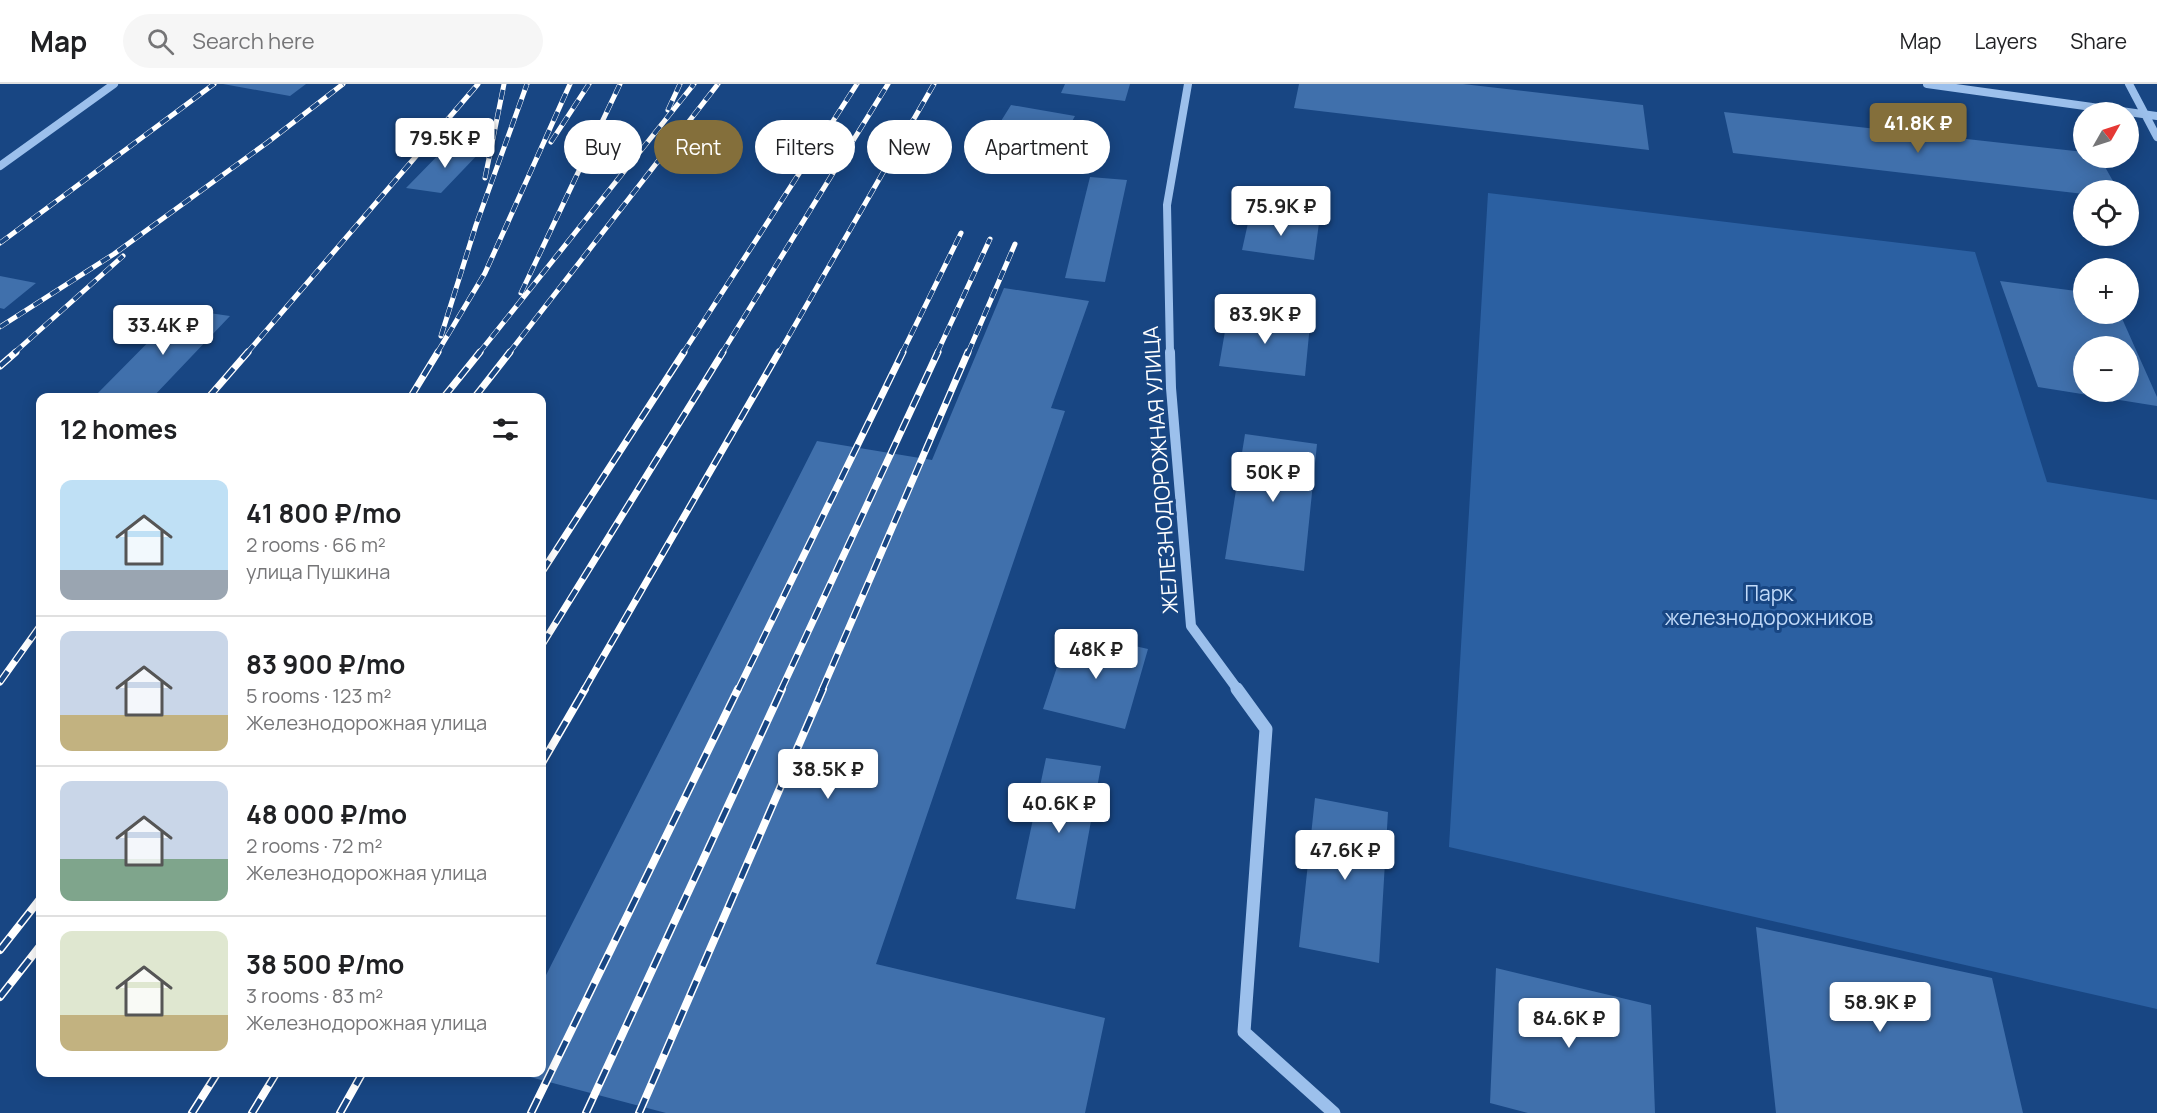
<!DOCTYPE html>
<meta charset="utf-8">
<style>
:root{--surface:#fff;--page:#f6f6f6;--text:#202124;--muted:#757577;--line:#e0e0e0;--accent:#846f3b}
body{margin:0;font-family:Manrope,sans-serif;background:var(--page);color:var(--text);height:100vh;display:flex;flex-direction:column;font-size:22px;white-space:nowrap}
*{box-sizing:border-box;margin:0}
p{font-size:20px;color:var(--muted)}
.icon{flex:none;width:33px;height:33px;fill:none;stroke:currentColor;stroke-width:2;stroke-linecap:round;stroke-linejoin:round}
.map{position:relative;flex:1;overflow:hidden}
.drawer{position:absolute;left:36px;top:309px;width:510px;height:684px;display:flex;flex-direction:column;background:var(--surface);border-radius:12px;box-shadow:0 3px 15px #0003}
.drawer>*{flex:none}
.banner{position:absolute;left:564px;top:36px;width:570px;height:54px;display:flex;gap:12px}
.needle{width:39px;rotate:51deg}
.buttons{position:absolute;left:2073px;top:18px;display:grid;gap:12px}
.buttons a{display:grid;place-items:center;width:66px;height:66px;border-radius:50%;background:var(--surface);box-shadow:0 3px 15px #0003;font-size:30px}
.price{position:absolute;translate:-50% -51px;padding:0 14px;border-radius:6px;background:#fff;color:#222;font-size:20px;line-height:39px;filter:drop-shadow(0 2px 3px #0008)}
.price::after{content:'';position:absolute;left:50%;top:36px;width:18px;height:14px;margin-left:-9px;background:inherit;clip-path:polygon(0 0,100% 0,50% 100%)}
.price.selected{background:var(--accent);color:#fff}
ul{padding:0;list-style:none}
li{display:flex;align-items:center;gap:18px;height:150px;padding:0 24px}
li+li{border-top:2px solid var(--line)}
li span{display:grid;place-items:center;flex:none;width:168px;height:120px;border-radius:12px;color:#555}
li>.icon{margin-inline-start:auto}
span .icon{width:72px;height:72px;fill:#fffc;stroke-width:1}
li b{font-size:26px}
h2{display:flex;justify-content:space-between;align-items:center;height:72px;padding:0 24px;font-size:26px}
.tag{padding:0 21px;border-radius:27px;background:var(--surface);box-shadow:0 3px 15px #0003;font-size:21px;line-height:54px}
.tag.selected{background:var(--accent);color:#fff}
header{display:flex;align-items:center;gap:36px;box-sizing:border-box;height:84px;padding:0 30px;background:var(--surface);border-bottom:2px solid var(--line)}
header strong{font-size:28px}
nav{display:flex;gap:33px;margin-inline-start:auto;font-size:21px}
.search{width:420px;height:54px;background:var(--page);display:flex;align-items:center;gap:15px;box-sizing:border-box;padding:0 21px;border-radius:33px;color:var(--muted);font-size:22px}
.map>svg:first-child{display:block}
</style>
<header>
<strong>Map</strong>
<div class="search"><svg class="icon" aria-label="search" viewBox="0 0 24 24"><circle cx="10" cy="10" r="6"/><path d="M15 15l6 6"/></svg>Search here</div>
<nav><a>Map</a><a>Layers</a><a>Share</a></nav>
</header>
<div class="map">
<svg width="2157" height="1029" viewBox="0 0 2157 1029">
<rect width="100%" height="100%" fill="#184683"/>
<path fill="#2b60a2" d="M1488,109L1975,168L2047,398L2157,416V925L1449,763Z"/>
<path fill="#4070ac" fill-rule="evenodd" d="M223,0H306L290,12Z
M1065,0H1130L1125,17L1061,9Z
M1299,0H1463L1643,21L1649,66L1294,24Z
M1011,21L1075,32L1045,86L978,74Z
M1724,28L2084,68V74H2100L2118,106H2084V110L1733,69Z
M449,60L483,65L441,109L406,104Z
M1090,93L1127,96L1105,198L1065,194Z
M1250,130L1319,139L1314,176L1242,166Z
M0,192L36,199L4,225L0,224Z
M2000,197L2084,208V230H2120L2157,313V322L2038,303ZM2084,262H2128V308H2084Z
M1004,204L1089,217L1051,324L1065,327L876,880L1105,934L1085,1029H666L515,989L542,988V899L817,357L932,376Z
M181,225L230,232L152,314H93Z
M1228,230L1310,240L1305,292L1219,282Z
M1245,350L1317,360L1304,487L1225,475Z
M1069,547L1148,565L1125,645L1043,625Z
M1046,674L1101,682L1075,825L1016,815Z
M1315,714L1388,728L1379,879L1299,863Z
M1756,843L1992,894L2023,1029H1776Z
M1496,884L1651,921L1655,1029H1528L1490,1019Z"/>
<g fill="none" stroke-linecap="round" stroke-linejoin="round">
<path stroke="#9cc0ec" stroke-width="8" d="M1927,0L2157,32
M2129,0L2157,53
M0,82L114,0
M1170,269L1167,121L1188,0"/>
<path stroke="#9cc0ec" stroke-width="10" d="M1170,268L1171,304L1191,542L1238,606"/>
<path stroke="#9cc0ec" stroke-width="13" d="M1237,605L1266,645L1244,948L1334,1029"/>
<g stroke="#fff" stroke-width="5">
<path id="rail-far2" d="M668,26L680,0
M551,58L589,0
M485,94L504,0
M0,159L214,0
M521,209L620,0
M0,243L114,170L268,58L343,0
M441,252L476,141L527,0
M14,269L123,172
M247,269L478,0
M437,269L485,189L570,0
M479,269L694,0
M509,269L718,0
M683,269L857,0
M722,269L888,0
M779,269L934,0
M902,269L961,149
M937,269L990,155
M968,269L1015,160"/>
</g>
<g stroke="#fff" stroke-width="7">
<path id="rail-far1" d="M0,282L16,268
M208,314L248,268
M410,314L438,268
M443,314L480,268
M474,314L510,268
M542,488L684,268
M542,561L723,268
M0,598L40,542
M584,606L779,268
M738,606L903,268
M781,606L938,268
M822,606L968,268"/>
</g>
<g stroke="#fff" stroke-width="8">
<path id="rail" d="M542,679L585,605
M0,866L40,815
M0,913L40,862
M192,1029L218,988
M252,1029L277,988
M340,1029L363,988
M531,1029L738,605
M586,1029L782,605
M639,1029L823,605"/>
</g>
<use href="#rail-far2" stroke="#184683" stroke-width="4" stroke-dasharray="10" stroke-linecap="butt"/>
<use href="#rail-far1" stroke="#184683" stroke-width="4.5" stroke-dasharray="13" stroke-linecap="butt"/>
<use href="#rail" stroke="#184683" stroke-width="5" stroke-dasharray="16" stroke-linecap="butt"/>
</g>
<g text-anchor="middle" stroke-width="6" stroke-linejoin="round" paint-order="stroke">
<g font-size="21" fill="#fff" stroke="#184683">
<text transform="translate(1161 386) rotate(-94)" y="7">ЖЕЛЕЗНОДОРОЖНАЯ УЛИЦА</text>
</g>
<g font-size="21" fill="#c1daf9" stroke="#184683">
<text x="1769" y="517">Парк<tspan x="1769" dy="24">железнодорожников</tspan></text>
</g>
</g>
</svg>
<div class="buttons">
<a><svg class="needle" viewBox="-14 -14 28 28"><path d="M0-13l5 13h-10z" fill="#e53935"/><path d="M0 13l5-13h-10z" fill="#757577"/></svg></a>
<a><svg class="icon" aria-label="locate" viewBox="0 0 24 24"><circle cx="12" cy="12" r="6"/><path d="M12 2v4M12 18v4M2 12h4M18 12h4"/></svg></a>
<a>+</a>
<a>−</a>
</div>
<b class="price selected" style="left:1918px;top:70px">41.8K ₽</b>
<b class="price" style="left:445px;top:85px">79.5K ₽</b>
<b class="price" style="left:1281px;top:153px">75.9K ₽</b>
<b class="price" style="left:1265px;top:261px">83.9K ₽</b>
<b class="price" style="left:163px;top:272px">33.4K ₽</b>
<b class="price" style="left:1273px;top:419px">50K ₽</b>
<b class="price" style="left:1096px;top:596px">48K ₽</b>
<b class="price" style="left:828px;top:716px">38.5K ₽</b>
<b class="price" style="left:1059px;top:750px">40.6K ₽</b>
<b class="price" style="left:1345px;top:797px">47.6K ₽</b>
<b class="price" style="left:1880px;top:949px">58.9K ₽</b>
<b class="price" style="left:1569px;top:965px">84.6K ₽</b>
<div class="banner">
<a class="tag">Buy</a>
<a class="tag selected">Rent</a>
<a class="tag">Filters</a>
<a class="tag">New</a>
<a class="tag">Apartment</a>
</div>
<section class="drawer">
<h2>12 homes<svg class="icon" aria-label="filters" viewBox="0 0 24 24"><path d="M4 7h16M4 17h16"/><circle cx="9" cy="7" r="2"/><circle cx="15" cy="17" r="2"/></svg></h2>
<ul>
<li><span style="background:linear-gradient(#bfe0f5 75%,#9aa5b1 0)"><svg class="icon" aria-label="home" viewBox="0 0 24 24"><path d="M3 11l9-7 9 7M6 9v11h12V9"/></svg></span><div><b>41 800 ₽/mo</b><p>2 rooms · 66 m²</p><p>улица Пушкина</p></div></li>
<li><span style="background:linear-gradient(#c9d6e8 70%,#c2b280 0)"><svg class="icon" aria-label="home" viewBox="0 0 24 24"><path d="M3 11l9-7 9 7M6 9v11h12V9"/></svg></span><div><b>83 900 ₽/mo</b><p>5 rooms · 123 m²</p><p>Железнодорожная улица</p></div></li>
<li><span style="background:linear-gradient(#c9d6e8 65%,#7fa58c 0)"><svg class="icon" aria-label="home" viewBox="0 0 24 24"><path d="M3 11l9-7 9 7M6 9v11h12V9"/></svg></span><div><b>48 000 ₽/mo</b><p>2 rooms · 72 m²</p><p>Железнодорожная улица</p></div></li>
<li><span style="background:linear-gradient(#dfe7d0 70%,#c2b280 0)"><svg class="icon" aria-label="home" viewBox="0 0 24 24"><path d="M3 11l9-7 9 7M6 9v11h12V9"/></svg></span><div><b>38 500 ₽/mo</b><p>3 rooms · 83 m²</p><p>Железнодорожная улица</p></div></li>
</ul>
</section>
</div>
